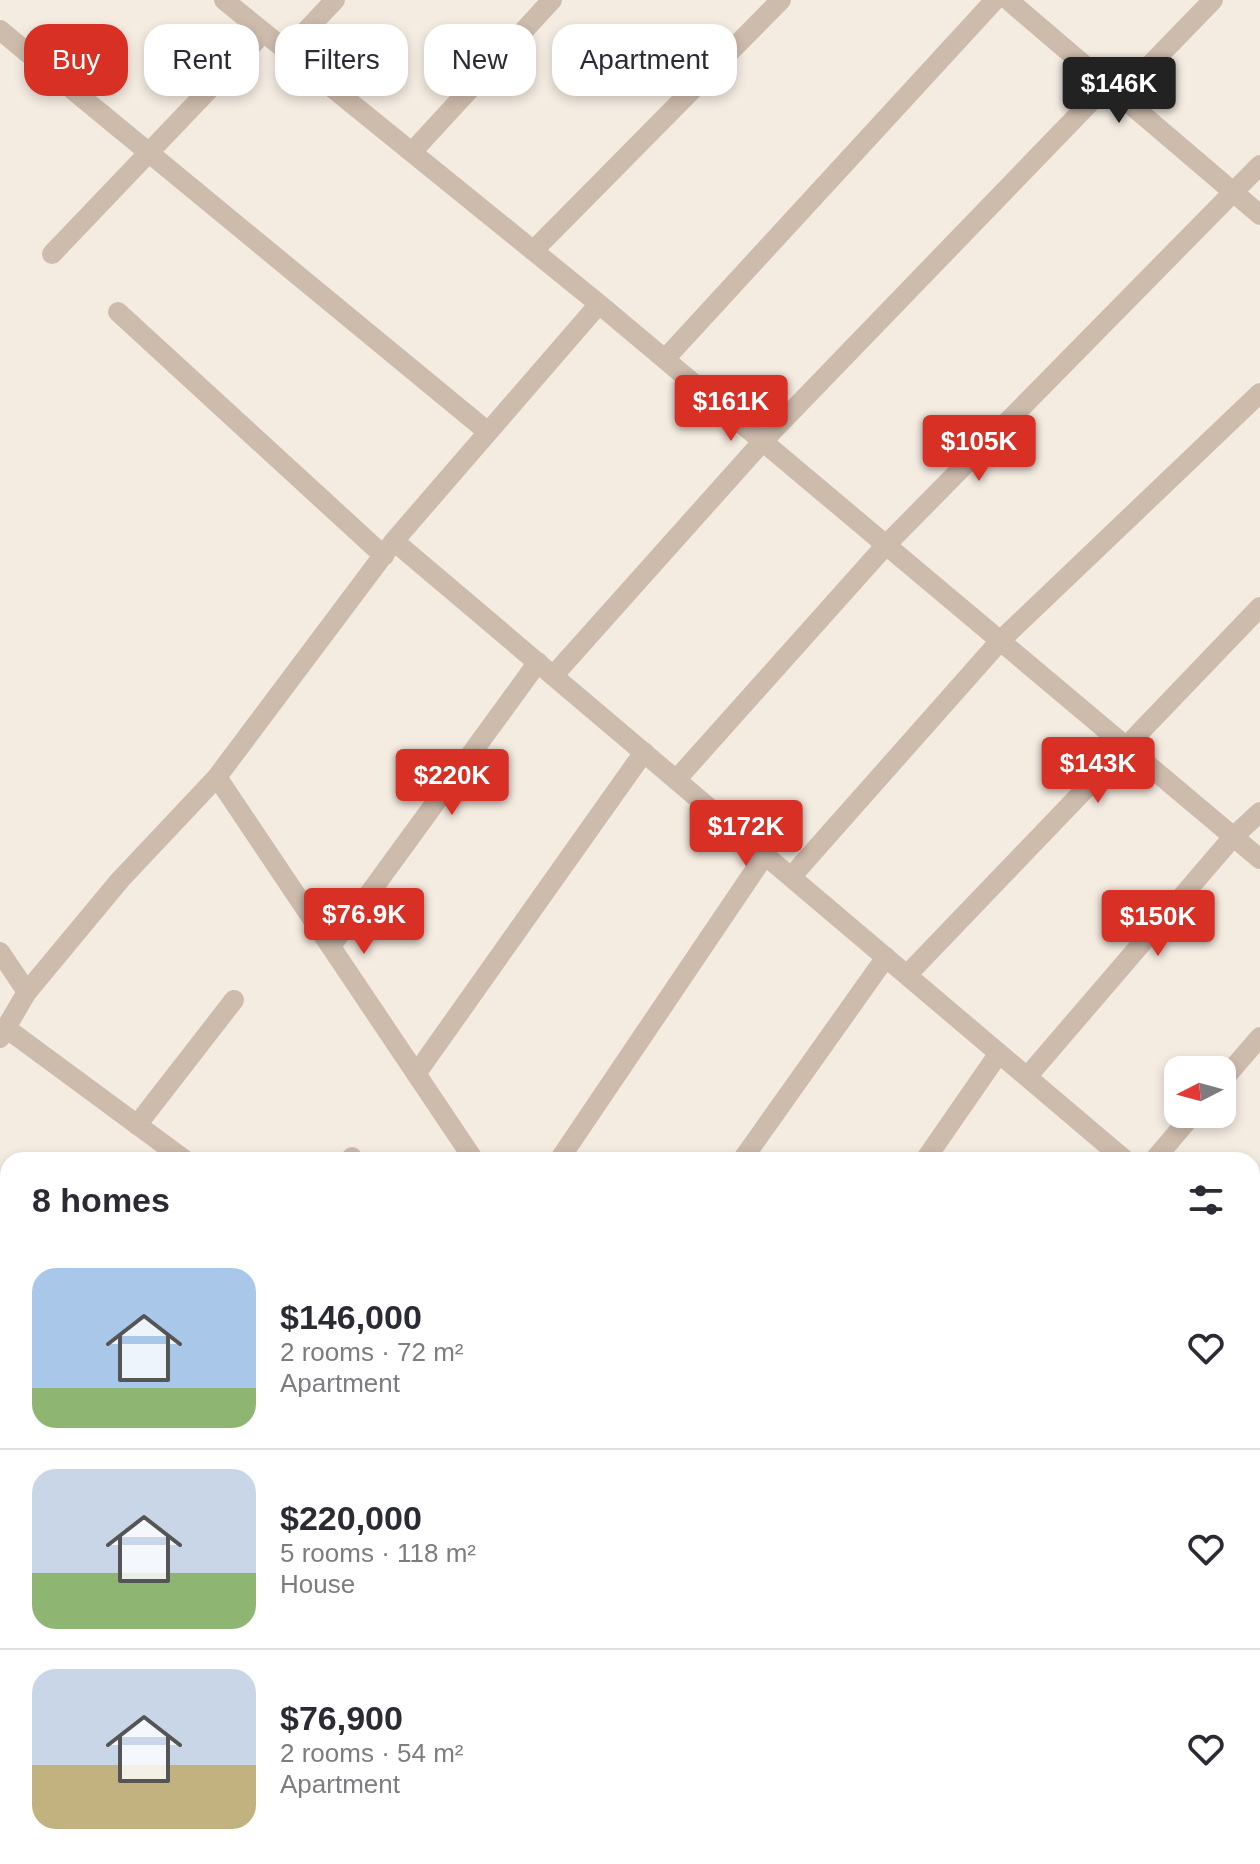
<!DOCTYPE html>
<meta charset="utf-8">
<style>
:root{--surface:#fff;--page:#f2f2f3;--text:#2b2b33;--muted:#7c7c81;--line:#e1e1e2;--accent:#d93025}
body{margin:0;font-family:Arial,sans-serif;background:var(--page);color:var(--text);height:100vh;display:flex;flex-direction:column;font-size:30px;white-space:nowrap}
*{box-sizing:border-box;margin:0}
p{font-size:26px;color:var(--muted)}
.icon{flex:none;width:44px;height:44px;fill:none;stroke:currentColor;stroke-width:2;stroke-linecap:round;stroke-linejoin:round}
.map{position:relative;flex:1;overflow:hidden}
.sheet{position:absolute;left:0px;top:1152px;width:1260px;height:712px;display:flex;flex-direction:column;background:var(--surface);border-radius:24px 24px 0 0;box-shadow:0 4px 12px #0003}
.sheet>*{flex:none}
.top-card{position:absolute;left:24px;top:24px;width:800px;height:72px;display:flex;gap:16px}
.needle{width:52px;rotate:264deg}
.tools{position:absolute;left:1164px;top:1056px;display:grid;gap:16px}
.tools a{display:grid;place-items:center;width:72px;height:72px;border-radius:16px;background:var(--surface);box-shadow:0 4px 12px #0003;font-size:40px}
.price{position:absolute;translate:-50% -68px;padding:0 18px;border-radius:8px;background:var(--accent);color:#fff;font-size:26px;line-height:52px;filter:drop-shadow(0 2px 4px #0008)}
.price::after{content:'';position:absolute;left:50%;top:48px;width:24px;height:18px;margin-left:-12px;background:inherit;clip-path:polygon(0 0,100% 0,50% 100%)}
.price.on{background:#222;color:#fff}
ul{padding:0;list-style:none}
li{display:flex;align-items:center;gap:24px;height:200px;padding:0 32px}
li+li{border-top:2px solid var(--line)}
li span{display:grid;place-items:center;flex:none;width:224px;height:160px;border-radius:24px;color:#555}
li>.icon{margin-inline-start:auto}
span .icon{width:96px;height:96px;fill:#fffc;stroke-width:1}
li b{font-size:34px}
h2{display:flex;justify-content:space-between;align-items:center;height:96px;padding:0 32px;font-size:34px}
.chip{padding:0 28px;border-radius:24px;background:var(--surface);box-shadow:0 4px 12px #0003;font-size:28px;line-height:72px}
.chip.on{background:var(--accent);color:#fff}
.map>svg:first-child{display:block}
</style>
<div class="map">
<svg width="1260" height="1864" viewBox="0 0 1260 1864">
<rect width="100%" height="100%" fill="#f4ebe1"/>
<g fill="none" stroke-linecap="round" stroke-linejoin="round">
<path stroke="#cdbbac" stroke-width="20" d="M224,0L599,304L1260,859
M1008,0L1260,215
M0,30L488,432
M287,51L335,0
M1120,96L1213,0
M412,152L552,0
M533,251L781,0
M52,254L264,32
M118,312L384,556
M665,359L995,0
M394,541L1125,1160
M553,676L763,441L1107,85
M217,777L474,1160
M676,780L886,545L1260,165
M791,877L1000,641L1260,393
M331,946L538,662
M0,952L27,992
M907,975L1260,607
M6,1028L185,1160
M0,1038L27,992L120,880L217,777L394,541L599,304
M416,1074L644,752
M1027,1077L1233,837L1260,812
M1222,1081L1260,1037
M137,1125L234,1000
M350,1160L352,1157
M559,1160L765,855
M742,1160L886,957
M925,1160L999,1053
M1154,1160L1193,1114
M0,1184L8,1191
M1252,1261L1260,1252
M0,1302L8,1308
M0,1455L8,1461
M0,1591L8,1597
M0,1650L8,1640
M0,1731L8,1736
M178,1856L190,1864
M358,1856L370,1864
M555,1856L566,1864
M757,1856L768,1864
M943,1856L948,1864
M272,1864L278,1856"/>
</g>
</svg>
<div class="tools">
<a><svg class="needle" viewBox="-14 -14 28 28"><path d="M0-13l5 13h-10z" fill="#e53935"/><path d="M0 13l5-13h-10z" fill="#7c7c81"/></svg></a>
</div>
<b class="price on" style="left:1119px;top:125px">$146K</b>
<b class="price" style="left:731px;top:443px">$161K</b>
<b class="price" style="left:979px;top:483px">$105K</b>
<b class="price" style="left:1098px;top:805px">$143K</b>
<b class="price" style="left:452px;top:817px">$220K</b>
<b class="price" style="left:746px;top:868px">$172K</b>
<b class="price" style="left:364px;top:956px">$76.9K</b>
<b class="price" style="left:1158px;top:958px">$150K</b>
<div class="top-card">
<a class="chip on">Buy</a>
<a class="chip">Rent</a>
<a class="chip">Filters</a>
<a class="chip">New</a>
<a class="chip">Apartment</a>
</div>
<section class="sheet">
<h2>8 homes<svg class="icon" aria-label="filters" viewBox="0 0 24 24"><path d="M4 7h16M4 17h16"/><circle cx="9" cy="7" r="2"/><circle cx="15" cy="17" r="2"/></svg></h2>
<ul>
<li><span style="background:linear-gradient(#a9c7e8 75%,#8fb573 0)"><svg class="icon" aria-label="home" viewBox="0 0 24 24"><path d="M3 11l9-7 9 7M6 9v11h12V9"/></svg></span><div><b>$146,000</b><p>2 rooms · 72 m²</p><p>Apartment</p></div><svg class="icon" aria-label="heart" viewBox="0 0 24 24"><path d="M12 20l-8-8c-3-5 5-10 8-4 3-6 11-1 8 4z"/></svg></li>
<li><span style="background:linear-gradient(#c9d6e8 65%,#8fb573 0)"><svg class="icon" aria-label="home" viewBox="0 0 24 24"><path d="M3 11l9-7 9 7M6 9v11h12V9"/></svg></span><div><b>$220,000</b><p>5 rooms · 118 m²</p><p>House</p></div><svg class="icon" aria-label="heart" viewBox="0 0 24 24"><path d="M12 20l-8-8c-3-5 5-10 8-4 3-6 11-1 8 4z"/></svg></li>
<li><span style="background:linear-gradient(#c9d6e8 60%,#c2b280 0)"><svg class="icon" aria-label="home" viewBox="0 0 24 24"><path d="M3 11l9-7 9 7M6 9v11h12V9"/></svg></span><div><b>$76,900</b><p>2 rooms · 54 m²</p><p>Apartment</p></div><svg class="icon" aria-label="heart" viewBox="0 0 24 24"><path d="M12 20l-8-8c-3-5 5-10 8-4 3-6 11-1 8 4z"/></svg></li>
</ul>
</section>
</div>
